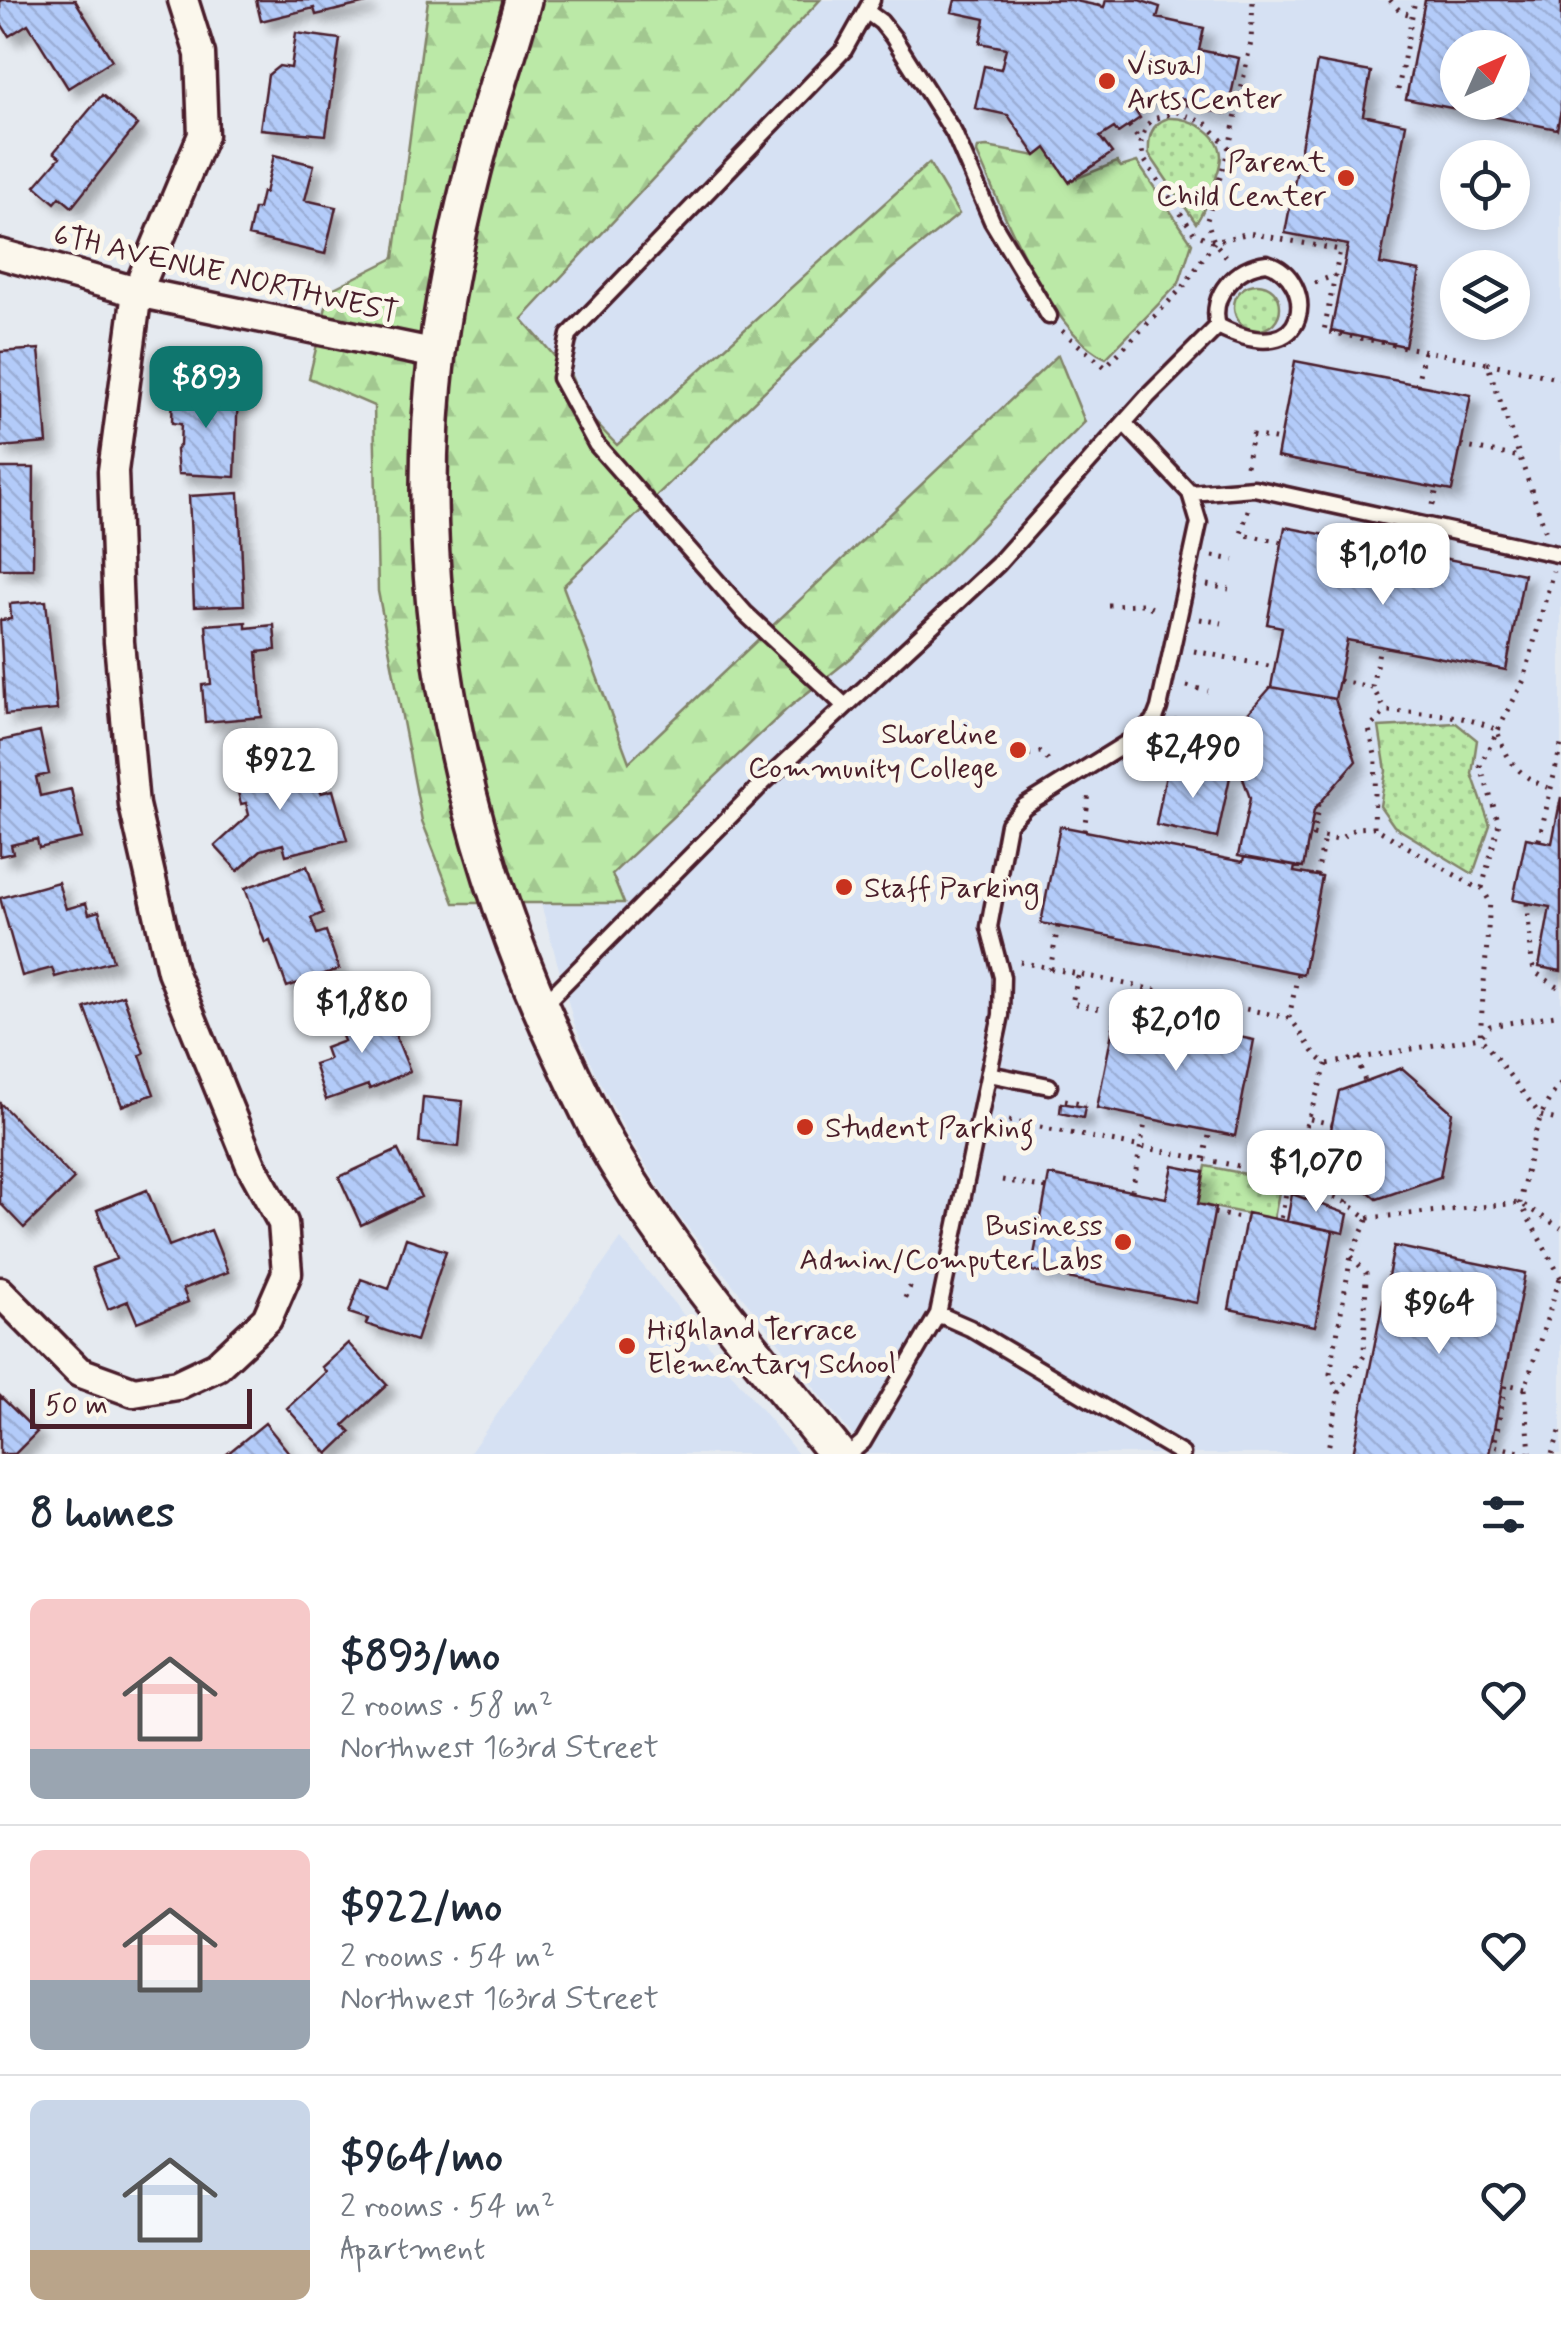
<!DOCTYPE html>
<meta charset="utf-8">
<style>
:root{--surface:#fff;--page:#f6f6f7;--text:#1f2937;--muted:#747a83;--line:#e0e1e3;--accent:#0f766e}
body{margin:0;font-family:Mynerve,sans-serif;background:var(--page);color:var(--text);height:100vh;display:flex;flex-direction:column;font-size:38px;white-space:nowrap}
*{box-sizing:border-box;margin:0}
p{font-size:32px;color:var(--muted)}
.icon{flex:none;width:55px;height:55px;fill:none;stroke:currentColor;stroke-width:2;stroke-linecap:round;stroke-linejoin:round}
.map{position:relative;height:1454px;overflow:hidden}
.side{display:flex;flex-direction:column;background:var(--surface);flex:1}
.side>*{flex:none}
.needle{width:65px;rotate:45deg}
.buttons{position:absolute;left:1440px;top:30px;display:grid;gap:20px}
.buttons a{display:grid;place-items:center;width:90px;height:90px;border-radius:50%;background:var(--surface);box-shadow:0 5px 15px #0003;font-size:50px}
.scale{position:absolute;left:30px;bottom:25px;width:222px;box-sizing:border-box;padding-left:10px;border:5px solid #4a1f2b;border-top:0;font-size:28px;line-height:35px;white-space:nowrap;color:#4a1f2b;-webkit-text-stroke:8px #fbf7ec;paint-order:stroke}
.price{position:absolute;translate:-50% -85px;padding:0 22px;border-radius:20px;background:#fff;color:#222;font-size:32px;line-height:65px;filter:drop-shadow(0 2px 5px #0008)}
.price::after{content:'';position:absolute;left:50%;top:60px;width:30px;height:22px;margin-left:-15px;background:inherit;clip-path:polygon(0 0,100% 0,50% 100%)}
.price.selected{background:var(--accent);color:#fff}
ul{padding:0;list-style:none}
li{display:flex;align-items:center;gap:30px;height:250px;padding:0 30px}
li+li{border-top:2px solid var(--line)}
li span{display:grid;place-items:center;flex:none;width:280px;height:200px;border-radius:15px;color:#555}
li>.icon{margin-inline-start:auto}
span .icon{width:120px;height:120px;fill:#fffc;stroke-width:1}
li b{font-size:42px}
h2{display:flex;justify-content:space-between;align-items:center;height:120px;padding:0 30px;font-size:42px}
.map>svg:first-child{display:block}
</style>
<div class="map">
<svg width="1561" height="1454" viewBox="0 0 1561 1454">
<defs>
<pattern id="grass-dots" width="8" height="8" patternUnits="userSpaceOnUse" patternTransform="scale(2.5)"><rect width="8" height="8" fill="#bbe9a7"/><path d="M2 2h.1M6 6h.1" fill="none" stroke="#a2c790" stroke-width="1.8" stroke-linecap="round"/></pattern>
<pattern id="forest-firs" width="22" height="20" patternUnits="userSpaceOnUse" patternTransform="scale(2.5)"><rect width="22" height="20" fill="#bbe9a7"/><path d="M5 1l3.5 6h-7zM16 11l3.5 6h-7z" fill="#a2c790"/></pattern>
<pattern id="building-back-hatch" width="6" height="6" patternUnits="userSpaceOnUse" patternTransform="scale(2.5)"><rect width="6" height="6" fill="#b3cbf9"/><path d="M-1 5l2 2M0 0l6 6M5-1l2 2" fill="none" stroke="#9baed6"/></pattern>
<filter id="shadow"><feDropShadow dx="9" dy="9" stdDeviation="5" flood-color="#0004"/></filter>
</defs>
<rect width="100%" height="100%" fill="#e5eaf0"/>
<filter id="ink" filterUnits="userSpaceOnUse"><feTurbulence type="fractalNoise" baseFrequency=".01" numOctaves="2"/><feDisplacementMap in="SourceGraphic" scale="20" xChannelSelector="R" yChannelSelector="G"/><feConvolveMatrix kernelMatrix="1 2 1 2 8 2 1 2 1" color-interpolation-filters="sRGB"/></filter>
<g filter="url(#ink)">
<path fill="#d6e1f3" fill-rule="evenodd" d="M538,0H1561V1454H867L673,1209L632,1143L594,1070L574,1023L541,904L504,861L491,821ZM1458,48H1512V102H1458ZM1458,158H1512V212H1458ZM1458,268H1512V322H1458Z
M621,1239L798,1454H469Z"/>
<path fill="url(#grass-dots)" stroke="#828469" stroke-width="2.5" d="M1168,118C1189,117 1220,131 1221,156C1221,170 1204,212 1196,223L1149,154C1148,137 1151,124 1168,118Z
M1234 307a23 23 0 1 1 46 0a23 23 0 1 1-46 0Z
M1456,723L1477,740L1472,774L1490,825L1473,874L1394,826L1380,806L1386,771L1379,727Z
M1206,1166L1281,1181L1274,1219L1198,1204Z"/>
<path fill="url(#forest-firs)" stroke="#828469" stroke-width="2.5" d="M428,0H820L522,319L570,374L588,415L617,445L929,163L959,214L889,271L563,586L629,762L1058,355L1085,422L851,658L787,709L612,874L624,903H454L422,821L378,591L374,406L309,378L330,290L394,258Z
M987,147L1036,156L1046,148L1070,181L1117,162L1121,167L1137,162L1192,243L1179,283L1106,358C1051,335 1001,207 977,153L978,148Z"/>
<path fill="url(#building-back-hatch)" stroke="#4a1f2b" stroke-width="2.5" fill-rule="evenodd" filter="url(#shadow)" d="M0,0H75L112,60L68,88L28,24L9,36L0,22Z
M256,0H365L366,3L316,15L314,8L261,21Z
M955,0H1071L1104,7L1106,0H1139L1160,7L1157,18L1204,28L1199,50L1239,58L1227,114L1186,105L1187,100L1157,93L1134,109L1140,118L1118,133L1114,128L1100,137L1112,153L1069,182L1046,148L1036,156L1008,115L975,108L984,66L1001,69L1006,48L980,43L985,19L952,12Z
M1425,0H1561V110L1557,129L1406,99ZM1458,48H1512V102H1458Z
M296,33L340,39L326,135L260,129L268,75L279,66L291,68Z
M1317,62L1371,72L1363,115L1406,124L1380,264L1420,271L1405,346L1331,331L1348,245L1285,233Z
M102,95L137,125L72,207L60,197L55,203L35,186L60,157L54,152Z
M274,155L314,165L305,200L336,207L325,254L248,236L254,209H258L262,192L265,193Z
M39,349L47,443L0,447V352Z
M1295,361L1471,395L1452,491L1277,457Z
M173,387L238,389L235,477L178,474L176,450L180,445L181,424L172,423Z
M0,468H34L33,569H0Z
M239,493L244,605L194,607L189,496Z
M1285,527L1524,574L1506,670L1347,640L1335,699L1271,687L1282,627L1267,624Z
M46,601L57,710L5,715L0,620L11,619L10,604Z
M246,622V628L274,625L276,650L257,652L262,717L205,722L202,685L211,684L206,625Z
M1271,687L1335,699L1356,761L1314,810L1303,868L1238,856L1250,798L1228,736Z
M40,732L49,774L36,777L40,796L71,789L82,838L39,848L37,839L11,845L13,853L0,856V741Z
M284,750L291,791L299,789L298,785L318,780L321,793L333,790L347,840L286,855L283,844L261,850L238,871L215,846L249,815L246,803L241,804L232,769L257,762L256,757Z
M1168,764L1230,777L1217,838L1156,825Z
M1561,797V971L1539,967L1550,907L1513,900L1526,838L1552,843Z
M1060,826L1243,862L1244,857L1295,866L1294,872L1322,877L1303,974L1041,923Z
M307,866L323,913L311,918L317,934L326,931L339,969L287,987L270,941L265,943L245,888Z
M58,882L66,909L86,903L89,914L99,911L113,961L55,977L52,968L22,976L0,898Z
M123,995L144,1053L140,1055L154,1094L122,1106L85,1008Z
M384,1007L410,1071L370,1089L368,1085L326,1100L314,1064L329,1059L325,1048L344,1041L337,1023Z
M1116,1012L1254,1040L1235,1136L1097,1108Z
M1402,1068L1452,1112L1440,1177L1377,1199L1327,1156L1332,1124L1339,1091Z
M423,1097L463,1101L459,1147L419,1143Z
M0,1103L74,1179L24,1228L0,1203Z
M1061,1103L1085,1107L1083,1118L1060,1113Z
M398,1150L421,1197L361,1225L339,1177Z
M1173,1166L1204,1172L1198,1204L1215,1208L1197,1303L1031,1271L1049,1175L1166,1198Z
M147,1190L169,1246L211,1230L228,1272L183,1289L188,1302L137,1322L128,1301L108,1309L92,1268L116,1259L97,1210Z
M1292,1194L1348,1214L1344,1233L1287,1221Z
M1247,1213L1333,1231L1315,1326L1229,1309Z
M406,1238L446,1251L416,1341L366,1324L368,1319L349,1313L361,1279L389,1289Z
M1394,1246L1525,1273L1489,1454H1353Z
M348,1343L387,1385L344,1425L351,1432L328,1454L287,1408L326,1372L322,1367Z
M0,1396L37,1432L15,1454H0Z
M265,1423L290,1454H227Z"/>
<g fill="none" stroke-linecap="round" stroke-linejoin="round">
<g stroke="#4a1f2b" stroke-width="21">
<path id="service" d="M866,11L881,22L893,37L954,133L992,221L1049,316
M1267,263C1318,278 1313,375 1218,326C1209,295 1236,266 1267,263Z
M1190,493L1254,488L1561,555
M845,706L745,613L596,444L560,378L569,335L844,50L872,0
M544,1004L763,783L998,564L1148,396L1218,326
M989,1074L1049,1086
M938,1314L970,1328L1182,1454
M849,1454L863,1442L938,1314L1001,1015L1002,977L989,927L1008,824L1025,806L1138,736L1154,721L1159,708L1199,523L1190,493L1124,423"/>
</g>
<g stroke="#4a1f2b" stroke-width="35">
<path id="minor" d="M0,254L137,292L437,354
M0,1292L79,1372L134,1392L177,1385L217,1366L267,1319L287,1273L283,1223L251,1165L172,971L134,805L119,642L113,471L137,292L203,135L200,54L183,0"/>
</g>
<g stroke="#4a1f2b" stroke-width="42">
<path id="tertiary" d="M523,0C511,46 495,91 482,136C463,207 446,280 437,353C408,595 460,840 564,1059C582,1097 599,1135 622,1171C684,1271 763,1362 837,1454"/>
</g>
<path stroke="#4a1f2b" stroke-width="5" stroke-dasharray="2.5 8" stroke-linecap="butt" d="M1390,0L1401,12L1412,15
M1099,6L1101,0
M1398,90L1415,0
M1129,126L1141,142
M1229,148L1207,124L1177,112L1153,119L1146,126L1141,142L1143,158L1194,233L1214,242L1249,233L1340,250L1324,331L1487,363L1546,532
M1226,256L1214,242L1207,220L1229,148L1251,42L1253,0
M1315,283L1335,275
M1062,331L1105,367L1184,286L1214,242
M1487,363L1561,379
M1417,385L1424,351
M1461,446L1520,457
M1246,466L1252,435L1280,440
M1433,505L1437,488
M1248,510L1241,534L1282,542
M1213,556L1234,560
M1207,585L1229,589
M1108,605L1142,604L1158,610
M1200,619L1222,623
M1194,651L1274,667
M1339,681L1372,687L1386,711
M1187,686L1208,691
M1372,687L1380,646
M1175,721L1201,727
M1018,757L1040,752L1053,765
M1319,804L1313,835L1338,840L1356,828L1374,827L1477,888H1482L1490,902L1480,1037L1541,1116L1561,1121
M1374,827L1376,759L1369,729L1386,711C1426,713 1461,713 1497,730C1506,760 1519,777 1549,788
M1084,831L1089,793
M1539,840L1561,745
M1317,876L1324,837
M1482,888L1499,823L1480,765L1524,680L1553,571
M1527,903L1532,964L1536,973L1561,989
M1020,962L1289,1018C1304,1033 1309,1053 1327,1064L1480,1037L1490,1026L1561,1014
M1050,970L1058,926
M1078,976L1072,1003L1105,1010
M1289,1018L1298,973
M1165,1022L1170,994
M1228,1035L1234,1006
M1357,1058L1365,1081
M1327,1064L1289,1176L1347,1203L1368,1218L1351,1256L1330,1374L1339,1393L1327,1454
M1561,1084C1533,1113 1529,1164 1520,1203L1561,1278
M1065,1100L1086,1104
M1310,1119L1332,1124
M1009,1121L1289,1176L1281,1220
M1204,1159L1210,1131
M1002,1180L1047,1188
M1132,1191L1146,1118
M1347,1203L1353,1190L1337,1182L1339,1177L1356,1185L1358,1183
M1214,1213L1246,1219
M1368,1218L1520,1203L1561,1228
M905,1298L913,1280
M1525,1388L1506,1384L1494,1446L1530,1454
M1339,1393L1364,1356L1366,1273L1351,1256
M1530,1454L1525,1388L1560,1278
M1552,1454L1561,1429"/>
<use href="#service" stroke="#fbf7ec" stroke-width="14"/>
<use href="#minor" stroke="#fbf7ec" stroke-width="28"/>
<use href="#tertiary" stroke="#fbf7ec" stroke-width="35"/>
</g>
</g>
<g fill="#c8321e" stroke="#fbf7ec" stroke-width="4">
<circle cx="1107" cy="81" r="10"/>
<circle cx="1346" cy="178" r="10"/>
<circle cx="1018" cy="750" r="10"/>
<circle cx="844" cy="887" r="10"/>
<circle cx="805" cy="1127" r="10"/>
<circle cx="1123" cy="1242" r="10"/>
<circle cx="627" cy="1346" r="10"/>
</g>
<g text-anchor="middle" stroke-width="10" stroke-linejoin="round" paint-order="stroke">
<g font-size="30" fill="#4a1f2b" stroke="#fbf7ec" text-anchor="start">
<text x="1127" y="74">Visual<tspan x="1127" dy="34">Arts Center</tspan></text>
<text x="1326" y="171" text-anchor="end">Parent<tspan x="1326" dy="34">Child Center</tspan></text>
<text x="998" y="743" text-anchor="end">Shoreline<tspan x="998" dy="34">Community College</tspan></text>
<text x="864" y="897">Staff Parking</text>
<text x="825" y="1137">Student Parking</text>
<text x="1103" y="1235" text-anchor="end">Business<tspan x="1103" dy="34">Admin/Computer Labs</tspan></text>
<text x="647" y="1339">Highland Terrace<tspan x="647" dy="34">Elementary School</tspan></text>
</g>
<g font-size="30" fill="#4a1f2b" stroke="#fbf7ec">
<text transform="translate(226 273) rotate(13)" y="10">6TH AVENUE NORTHWEST</text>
</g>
</g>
</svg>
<div class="buttons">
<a><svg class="needle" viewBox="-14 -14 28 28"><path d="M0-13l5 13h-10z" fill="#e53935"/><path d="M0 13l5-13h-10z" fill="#747a83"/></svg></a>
<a><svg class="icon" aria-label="locate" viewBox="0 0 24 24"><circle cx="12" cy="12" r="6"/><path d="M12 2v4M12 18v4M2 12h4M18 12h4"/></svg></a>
<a><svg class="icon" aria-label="layers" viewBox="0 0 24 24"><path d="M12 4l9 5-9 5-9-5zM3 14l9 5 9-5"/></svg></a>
</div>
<div class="scale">50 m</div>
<b class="price selected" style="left:206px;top:431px">$893</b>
<b class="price" style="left:1383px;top:608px">$1,010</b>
<b class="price" style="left:1193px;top:801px">$2,490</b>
<b class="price" style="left:280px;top:813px">$922</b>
<b class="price" style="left:362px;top:1056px">$1,880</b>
<b class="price" style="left:1176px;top:1074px">$2,010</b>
<b class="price" style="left:1316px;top:1215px">$1,070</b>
<b class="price" style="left:1439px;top:1357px">$964</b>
</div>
<section class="side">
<h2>8 homes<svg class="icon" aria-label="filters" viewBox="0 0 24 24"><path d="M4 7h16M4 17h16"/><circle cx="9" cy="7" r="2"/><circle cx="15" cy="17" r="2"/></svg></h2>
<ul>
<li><span style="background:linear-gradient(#f6c9c9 75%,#9aa5b1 0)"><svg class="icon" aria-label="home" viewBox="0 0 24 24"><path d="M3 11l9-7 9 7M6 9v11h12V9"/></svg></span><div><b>$893/mo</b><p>2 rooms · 58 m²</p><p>Northwest 163rd Street</p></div><svg class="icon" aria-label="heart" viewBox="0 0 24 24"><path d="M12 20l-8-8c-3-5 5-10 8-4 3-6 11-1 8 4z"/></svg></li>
<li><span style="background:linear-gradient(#f6c9c9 65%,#9aa5b1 0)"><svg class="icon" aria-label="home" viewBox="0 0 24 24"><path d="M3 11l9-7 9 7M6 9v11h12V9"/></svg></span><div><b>$922/mo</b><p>2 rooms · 54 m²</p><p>Northwest 163rd Street</p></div><svg class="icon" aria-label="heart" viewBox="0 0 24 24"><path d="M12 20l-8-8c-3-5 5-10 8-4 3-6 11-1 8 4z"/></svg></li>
<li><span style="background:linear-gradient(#c9d6e8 75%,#b9a48a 0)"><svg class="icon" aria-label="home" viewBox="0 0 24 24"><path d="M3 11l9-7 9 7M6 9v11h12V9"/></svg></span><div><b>$964/mo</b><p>2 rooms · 54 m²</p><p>Apartment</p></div><svg class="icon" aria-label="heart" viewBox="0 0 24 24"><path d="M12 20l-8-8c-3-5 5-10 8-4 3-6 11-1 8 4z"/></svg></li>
</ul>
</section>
